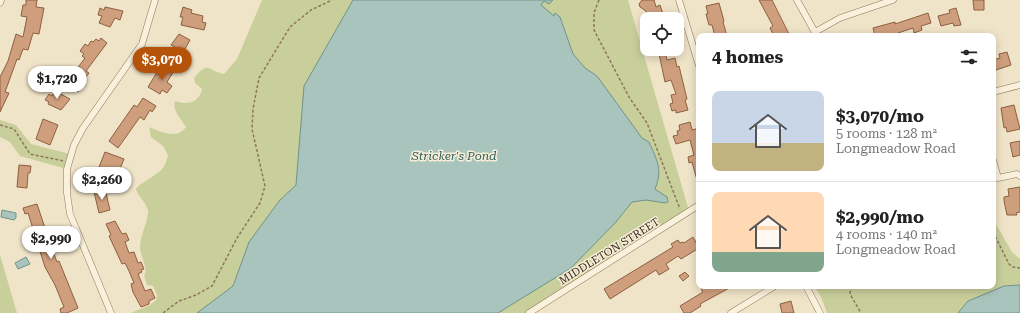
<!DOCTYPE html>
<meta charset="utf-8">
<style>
:root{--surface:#fff;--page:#f2f2f2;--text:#222;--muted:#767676;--line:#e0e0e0;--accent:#b45309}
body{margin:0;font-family:"Roboto Serif",serif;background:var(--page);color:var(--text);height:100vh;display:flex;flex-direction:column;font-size:15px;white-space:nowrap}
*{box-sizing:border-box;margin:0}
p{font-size:13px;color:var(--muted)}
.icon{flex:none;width:22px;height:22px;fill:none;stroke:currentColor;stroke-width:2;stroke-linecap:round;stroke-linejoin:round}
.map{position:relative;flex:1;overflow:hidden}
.panel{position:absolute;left:696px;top:33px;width:300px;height:256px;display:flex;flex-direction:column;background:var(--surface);border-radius:8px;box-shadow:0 2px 10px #0003}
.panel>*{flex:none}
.tools{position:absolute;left:640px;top:12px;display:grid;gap:8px}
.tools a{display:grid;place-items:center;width:44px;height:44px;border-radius:8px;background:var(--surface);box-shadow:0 2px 10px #0003;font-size:20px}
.price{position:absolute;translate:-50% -34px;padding:0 9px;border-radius:14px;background:#fff;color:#222;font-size:13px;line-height:26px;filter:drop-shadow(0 1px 2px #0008)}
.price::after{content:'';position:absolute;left:50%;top:24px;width:12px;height:9px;margin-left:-6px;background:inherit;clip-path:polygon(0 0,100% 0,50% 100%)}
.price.on{background:var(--accent);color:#fff}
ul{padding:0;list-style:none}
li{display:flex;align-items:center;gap:12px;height:100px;padding:0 16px}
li+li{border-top:1px solid var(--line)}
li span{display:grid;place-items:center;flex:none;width:112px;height:80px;border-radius:8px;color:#555}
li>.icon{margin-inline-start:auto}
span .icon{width:48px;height:48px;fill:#fffc;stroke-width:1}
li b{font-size:17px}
h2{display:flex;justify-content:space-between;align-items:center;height:48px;padding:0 16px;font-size:17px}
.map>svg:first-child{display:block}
</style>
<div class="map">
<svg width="1020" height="313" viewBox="0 0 1020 313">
<rect width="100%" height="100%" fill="#f0e4c8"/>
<path fill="#c9cf9b" d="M262,0H628L689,211L529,313H131L150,305L156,300L157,295L153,286L147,285L144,276C149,268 140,257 140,247C140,236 149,219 148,211C147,203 136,194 136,189C137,185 157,175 162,169C165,166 167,159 168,155L163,146L151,137L149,127C161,132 177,140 186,127C181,119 172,110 175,101C186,105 199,104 202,89L195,83L194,78C208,60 209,71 224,74L237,59Z
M0,120L16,125L31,144L70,154L67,169L20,156L10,142L0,137Z
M993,219L1012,252L1020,259V313H827L821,297L814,286H993Z
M0,255L17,313H0Z"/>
<path fill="#a9c4bc" stroke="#6f938a" d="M353,0H553L549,4L544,1L541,5L554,16L555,13L560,17L573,54L585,68L597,76L642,138L649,142C657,160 663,170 655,189L667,197L668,202L665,203L646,200L632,202L616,222L571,268L498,313H197L233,286L249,242L280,200L296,185L304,86Z
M2,210L16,213V218L14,220L1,217Z
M26,257L30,264L18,269L15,263Z
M1020,285V313H958L968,301L1004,286Z"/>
<path fill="#cf9f7d" stroke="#8d5f41" d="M26,0H37L36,7L44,8L39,34L33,33L28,50L23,49L19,60L17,59L5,92L9,93L0,112V77L8,61L16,34L23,37L27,17L21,16L23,5H26Z
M642,0H654L656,7L660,5L663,14L653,17L652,13L647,15L646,11L640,7L639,4Z
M759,0H772L790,36H774L770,28L773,26Z
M973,0H984V10H974Z
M719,3L724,21L723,22L727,36H715L712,25H709L706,14H708L706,6Z
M105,7L123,11L120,20L115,18L110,27L99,23L102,16L98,15L100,8L104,10Z
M183,7L192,10L191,13L203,16L202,22L206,23L204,30L181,25L183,17H180Z
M956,8L961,25L954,26L953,23L941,26L938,16L950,13L949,10Z
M928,13L931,23L921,26L922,30L914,33L913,28L898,33V36H875L873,28L895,22V24Z
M179,34L190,40L180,58L172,54L175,47L171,45Z
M101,38L107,43L86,71L89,73L82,82L84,84L78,92L70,86L72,84L67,81L71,75L69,74L73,68L76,70L85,58L82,56L84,54L80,51L85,44L88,46L91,41L93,42L96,39L99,41Z
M658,49H664L667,60L675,58L677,67L679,66L687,99L685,100L688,110L676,113V110L672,111L670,104L673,103L671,95L676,94L671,80L665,82Z
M1007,52L1011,65L996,70L993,60L1000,58L999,54Z
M166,66L174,71L167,82L172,86L167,93L162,90L160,94L148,87L159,69L163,71Z
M55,91L70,99L61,110L48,104L49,102L45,100L49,94L52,96Z
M143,98L156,106L152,112L150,110L144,120L140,117L118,148L109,141L134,105L137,107Z
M1014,105L1020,129L1007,132L1006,127L1004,128L1001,108Z
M43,119L58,125L50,145L36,139Z
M690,122L692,130L699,128V179L697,180L692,162L689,163L688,157L694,155L690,140L676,144L673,136L678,135L677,131L680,130L679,125Z
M1020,141V155L1013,157L1010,143Z
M105,152L124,159L119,171L113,169L109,182L95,177Z
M19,165L31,166L30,173H28L27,188L17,187Z
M1020,187V212L1016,213L1017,215H1007L1004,201V197L1009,196L1008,189Z
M105,189L110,210L99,213L94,192Z
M37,204L47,234L54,248L52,249L57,262L59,261L78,308L67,313H61L60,309L64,307L55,285L45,267L28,213L25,214L23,208Z
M115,221L122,234L126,233L129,240L125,242L129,253L134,252L138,263L141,262L144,269L141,270L142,272L138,274L145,291L151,289L155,298L149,301V304L141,307L133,292L131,284L134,283L129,271L125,263L122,264L109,236L111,235L106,224Z
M693,237L699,248L681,259L678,256L666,264L669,269L659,275L656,270L610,299L604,289L673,247L671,244L678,240L680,243L683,242L684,243Z
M685,272L689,276L683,281L679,276Z
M707,286H733L700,304L701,306L690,313H684L680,306L703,292L701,289Z
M791,301L794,313H782L780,304Z"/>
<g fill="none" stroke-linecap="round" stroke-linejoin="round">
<g stroke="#8d765c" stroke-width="7">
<path id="street" d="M679,0L699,66
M797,0L817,36
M0,3L1,0
M815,32L840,18L893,0
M993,92L1020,85
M993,160L998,178L1017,174L1020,176
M806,286L820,313
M111,313L70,214L67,193V169L74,145L83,128L142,44L155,0
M529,313L699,205
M731,313L775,286"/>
</g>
<path stroke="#8d765c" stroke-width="1.5" stroke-dasharray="3 2" stroke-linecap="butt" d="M599,0L594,13V30L629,97L647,123L680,209
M0,125L14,129L30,154L64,161
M993,232L1009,264L1013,267L1020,268
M851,286L850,294L861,313
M820,288L828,286
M163,313L179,301L196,295L212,286L237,238L260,203L265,186L252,129L253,109L259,78L290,27L311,10L332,0"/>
<use href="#street" stroke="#faf1dc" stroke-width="6"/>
</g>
<g text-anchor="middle" stroke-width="3" stroke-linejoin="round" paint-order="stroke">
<g font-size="11" fill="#3d2e20" stroke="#f7eed8">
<text transform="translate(609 251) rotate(-32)" y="4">MIDDLETON STREET</text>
</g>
<g font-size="12" font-style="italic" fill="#2f5d5a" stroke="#f7eed8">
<text x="454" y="160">Stricker's Pond</text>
</g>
</g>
</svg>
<div class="tools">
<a><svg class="icon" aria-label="locate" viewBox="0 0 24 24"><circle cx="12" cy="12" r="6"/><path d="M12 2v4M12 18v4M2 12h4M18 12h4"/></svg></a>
</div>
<b class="price on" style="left:162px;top:81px">$3,070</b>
<b class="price" style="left:57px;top:100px">$1,720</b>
<b class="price" style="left:102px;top:201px">$2,260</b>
<b class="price" style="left:51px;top:260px">$2,990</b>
<section class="panel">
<h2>4 homes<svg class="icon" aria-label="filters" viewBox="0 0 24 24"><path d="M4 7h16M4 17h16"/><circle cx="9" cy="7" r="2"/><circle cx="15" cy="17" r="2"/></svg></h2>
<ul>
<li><span style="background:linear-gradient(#c9d6e8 65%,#c2b280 0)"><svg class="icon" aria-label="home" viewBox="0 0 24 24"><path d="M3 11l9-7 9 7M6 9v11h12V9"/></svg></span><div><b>$3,070/mo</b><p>5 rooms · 128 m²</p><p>Longmeadow Road</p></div></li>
<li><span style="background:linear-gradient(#ffd9b3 75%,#7fa58c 0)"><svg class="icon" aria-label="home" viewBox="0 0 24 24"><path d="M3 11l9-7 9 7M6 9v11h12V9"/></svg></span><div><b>$2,990/mo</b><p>4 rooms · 140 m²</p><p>Longmeadow Road</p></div></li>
</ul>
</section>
</div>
